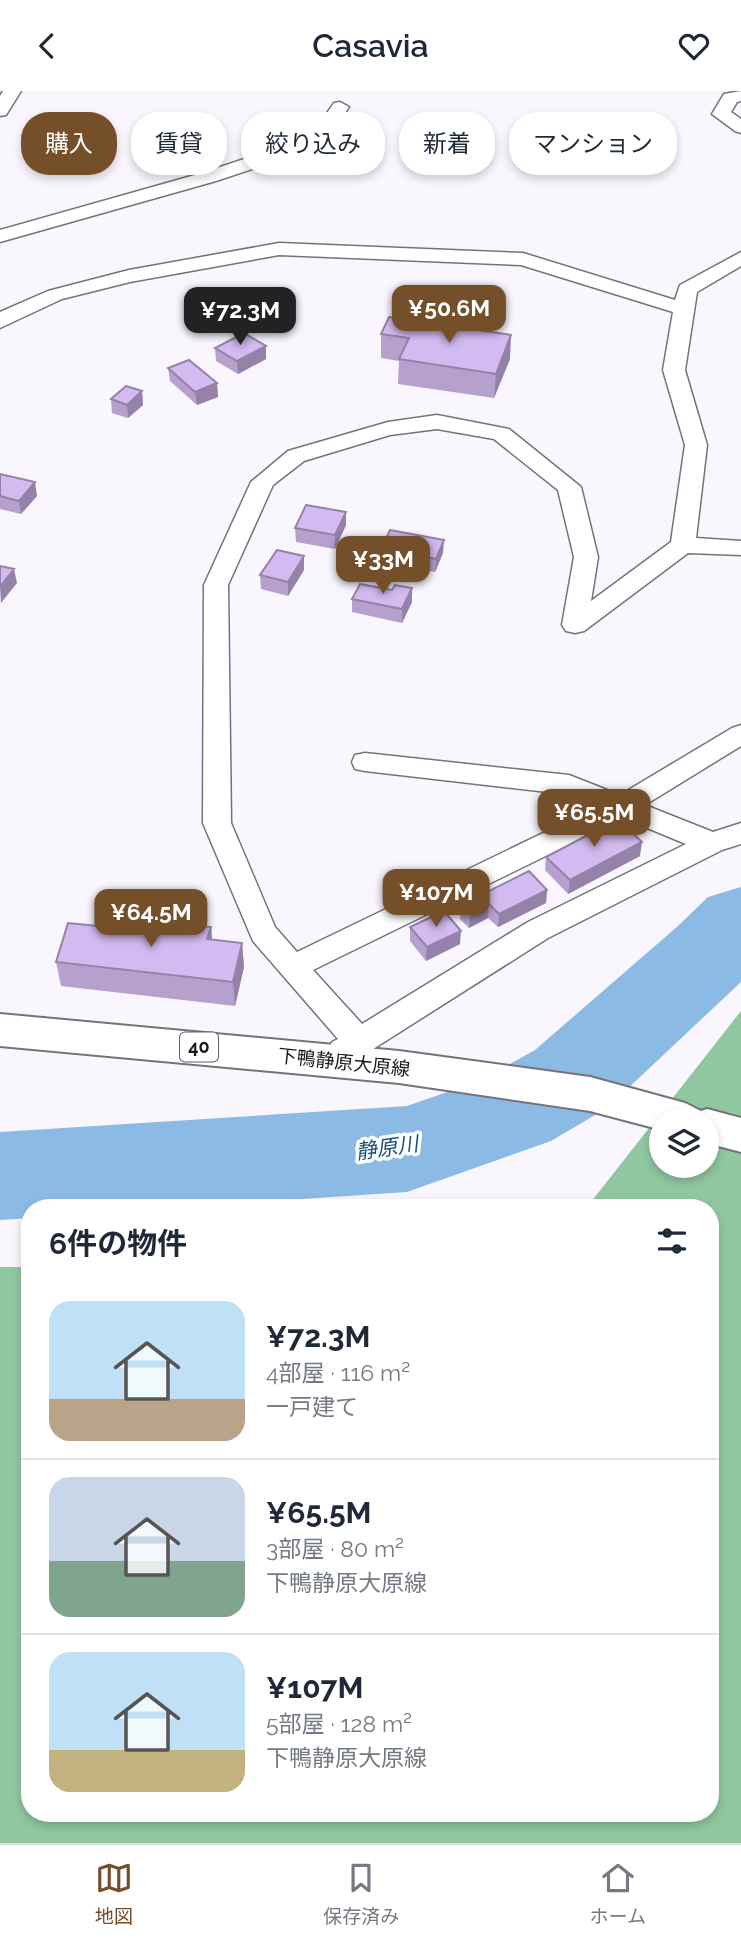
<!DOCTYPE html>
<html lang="ja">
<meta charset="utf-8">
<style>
:root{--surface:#fff;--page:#f2f2f3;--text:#1f2937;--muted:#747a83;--line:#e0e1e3;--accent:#744f2a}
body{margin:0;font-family:Raleway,"Noto Sans JP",sans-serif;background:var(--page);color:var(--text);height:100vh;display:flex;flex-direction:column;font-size:26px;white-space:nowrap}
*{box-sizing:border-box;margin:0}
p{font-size:23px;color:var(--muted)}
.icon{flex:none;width:38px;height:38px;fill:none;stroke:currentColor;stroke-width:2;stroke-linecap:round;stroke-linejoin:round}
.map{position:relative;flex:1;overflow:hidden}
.panel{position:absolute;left:21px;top:1108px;width:698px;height:623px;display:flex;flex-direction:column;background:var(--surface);border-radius:28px;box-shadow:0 4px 10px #0003}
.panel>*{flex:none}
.top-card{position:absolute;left:21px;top:21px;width:700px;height:63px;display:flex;gap:14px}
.fabs{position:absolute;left:649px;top:1017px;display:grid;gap:14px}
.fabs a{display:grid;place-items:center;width:70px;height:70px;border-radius:50%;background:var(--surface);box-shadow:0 4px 10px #0003;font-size:35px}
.price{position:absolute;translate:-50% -60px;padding:0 16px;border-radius:14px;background:var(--accent);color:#fff;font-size:23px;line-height:46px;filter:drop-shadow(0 2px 4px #0008)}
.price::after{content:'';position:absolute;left:50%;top:42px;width:21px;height:16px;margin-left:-10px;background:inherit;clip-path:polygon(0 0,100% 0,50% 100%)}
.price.on{background:#222;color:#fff}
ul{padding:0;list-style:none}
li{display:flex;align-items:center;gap:21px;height:175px;padding:0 28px}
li+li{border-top:2px solid var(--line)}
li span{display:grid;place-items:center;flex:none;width:196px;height:140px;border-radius:21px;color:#555}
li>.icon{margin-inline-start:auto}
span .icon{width:84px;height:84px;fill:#fffc;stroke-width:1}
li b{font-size:30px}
h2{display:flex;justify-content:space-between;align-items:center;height:84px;padding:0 28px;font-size:30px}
.chip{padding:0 24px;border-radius:28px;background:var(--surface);box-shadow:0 4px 10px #0003;font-size:24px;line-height:63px}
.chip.on{background:var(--accent);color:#fff}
header{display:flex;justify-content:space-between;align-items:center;height:91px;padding:0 28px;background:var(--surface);font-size:32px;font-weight:600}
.tabs{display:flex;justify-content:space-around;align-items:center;height:98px;border-top:2px solid var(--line);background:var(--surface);font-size:19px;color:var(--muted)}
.tabs a{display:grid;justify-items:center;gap:4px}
.tabs .on{color:var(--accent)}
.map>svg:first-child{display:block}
</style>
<header><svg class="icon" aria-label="back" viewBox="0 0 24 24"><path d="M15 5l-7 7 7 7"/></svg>Casavia<svg class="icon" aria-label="heart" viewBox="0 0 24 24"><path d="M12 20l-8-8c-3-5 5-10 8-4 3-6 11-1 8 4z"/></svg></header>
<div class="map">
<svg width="741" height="1752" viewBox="0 0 741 1752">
<rect width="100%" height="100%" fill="#f9f6fe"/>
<path fill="#91c7a0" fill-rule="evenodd" d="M741,920V1752H0V1176H30V1722H710V1116H587ZM662,1029H707V1074H662Z"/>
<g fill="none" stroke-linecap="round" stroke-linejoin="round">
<path fill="#8bbbe5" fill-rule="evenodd" d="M741,796V891L607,1017L551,1050L407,1101L185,1116H30V1127L0,1129V1041L407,1015L479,990L535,959L678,835L708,806Z"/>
<g stroke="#76727c" stroke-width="3">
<path id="lane" d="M3,0H21L6,24L0,25V5Z
M741,0V10L737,11L731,21L741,28V42L735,40L712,23L724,3Z
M340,11L349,16L324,54L216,90L0,151V139L202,82L310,46L334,12Z
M279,152L523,162L675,209L680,194L741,161V175L697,201L685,279L707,354L696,447L741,450V464L688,462L584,540L575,542L566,540L562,534L574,466L558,399L494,348L437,338L390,344L304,370L273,394L228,494L231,732L275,836L297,861L597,716L565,703L365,680L355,678L352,671L355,664L365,662L569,684L620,704L732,637L741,634V655L645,714L713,741L741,732V753L722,759L548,847L370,960L343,972L332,969L328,960L332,951L338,948L253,850L203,732L204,494L251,391L288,360L388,331L437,324L509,338L581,396L598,466L591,510L671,451L685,354L663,279L673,221L521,174L279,164L130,191L62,208L0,237V221L48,200L129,179ZM623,727L686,753L528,831L362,933L313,879Z"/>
</g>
<g stroke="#76727c" stroke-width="4">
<path id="primary" d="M0,923L399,960L590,986L685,1012L701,1020L707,1018L741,1027V1061L707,1052V1029H662V1039L590,1020L399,992L0,955Z"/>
</g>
<use href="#lane" fill="#fff" fill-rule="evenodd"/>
<use href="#primary" fill="#fff" fill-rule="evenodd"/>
</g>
<path fill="#b5a0ce" d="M389,226L510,268L494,307L398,293L399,270L381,267V243Z
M215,257L266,268L238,283L216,270Z
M168,277L217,292L218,306L197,314L170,290Z
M142,300L143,314L128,327L112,322L111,308Z
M0,383L37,405L21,423L0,418Z
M346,421V434L335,458L296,451L295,437Z
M381,458L443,462L435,481L381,471Z
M304,465V479L288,505L261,498L260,484Z
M352,508L412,511L402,532L352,521Z
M640,765L568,803L545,779L546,766Z
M547,799L546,812L498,836L488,827L469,837L460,828L461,814Z
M108,836H211L212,848L242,852L244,876L235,915L61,895L56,871Z
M410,836L460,853L426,870L410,850Z"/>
<path fill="#9482a8" d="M511,244L510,268L494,307L496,283Z
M266,255V268L238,283L237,270Z
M217,292L218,306L197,314L195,301Z
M142,300L143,314L128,327L127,314Z
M35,391L37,405L21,423L19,410Z
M346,421V434L335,458V444Z
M444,449L443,462L435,481L436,468Z
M304,465V479L288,505V491Z
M14,478L17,492L1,512L0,496Z
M412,497V511L402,532V518Z
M642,751L640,765L568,803L570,789Z
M547,799L546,812L498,836L499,823Z
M489,813L488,827L469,837L470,823Z
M211,836L213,861L207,848Z
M461,840L460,853L426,870L427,856Z
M242,852L244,876L235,915L233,891Z"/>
<path fill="#d3baf0" stroke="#9482a8" stroke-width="2" d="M389,226L511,244L496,283L399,268L409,247L381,243Z
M244,242L266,255L237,270L215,257Z
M189,269L217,292L195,301L168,277Z
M126,295L142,300L127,314L111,308Z
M0,383L35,391L19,410L0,405Z
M306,414L346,421L335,444L295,437Z
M390,439L444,449L436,468L381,458Z
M277,459L304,465L288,491L260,484Z
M0,475L14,478L0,496Z
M360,493L392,499L395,494L412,497L402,518L352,508Z
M618,728L642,751L570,789L546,766Z
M529,780L547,799L499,823L489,813L470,823L461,814Z
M444,820L461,840L427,856L410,836Z
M111,826L211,836L207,848L242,852L233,891L56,871L68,832L108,836Z"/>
<g text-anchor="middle" stroke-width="7" stroke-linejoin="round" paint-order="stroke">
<rect fill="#fff" stroke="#5f5d60" stroke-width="2" x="180" y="941.5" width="38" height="29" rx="5"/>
<g font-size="18" font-weight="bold" fill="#1a181c">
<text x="199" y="962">40</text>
</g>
<g font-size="19" fill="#1a181c" stroke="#fff">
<text transform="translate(344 971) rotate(6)" y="7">下鴨静原大原線</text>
</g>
<g font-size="21" font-style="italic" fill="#1c5078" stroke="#fff">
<text transform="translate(387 1057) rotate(-8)" y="7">静原川</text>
</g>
</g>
</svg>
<div class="fabs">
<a><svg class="icon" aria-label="layers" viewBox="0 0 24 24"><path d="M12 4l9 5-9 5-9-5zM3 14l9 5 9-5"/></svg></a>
</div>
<b class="price" style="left:449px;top:254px">¥50.6M</b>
<b class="price on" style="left:240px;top:256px">¥72.3M</b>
<b class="price" style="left:383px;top:505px">¥33M</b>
<b class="price" style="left:594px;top:758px">¥65.5M</b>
<b class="price" style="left:436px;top:838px">¥107M</b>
<b class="price" style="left:151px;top:858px">¥64.5M</b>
<div class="top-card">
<a class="chip on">購入</a>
<a class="chip">賃貸</a>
<a class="chip">絞り込み</a>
<a class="chip">新着</a>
<a class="chip">マンション</a>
</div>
<section class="panel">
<h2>6件の物件<svg class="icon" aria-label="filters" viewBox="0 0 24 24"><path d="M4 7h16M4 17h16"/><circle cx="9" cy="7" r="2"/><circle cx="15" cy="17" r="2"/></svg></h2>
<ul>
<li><span style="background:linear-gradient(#bfe0f5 70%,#b9a48a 0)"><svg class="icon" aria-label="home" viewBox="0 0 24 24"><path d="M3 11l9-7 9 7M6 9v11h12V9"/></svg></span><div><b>¥72.3M</b><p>4部屋 · 116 m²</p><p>一戸建て</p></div></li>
<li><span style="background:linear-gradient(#c9d6e8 60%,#7fa58c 0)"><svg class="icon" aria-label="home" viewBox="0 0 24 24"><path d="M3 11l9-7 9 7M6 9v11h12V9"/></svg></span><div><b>¥65.5M</b><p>3部屋 · 80 m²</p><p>下鴨静原大原線</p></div></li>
<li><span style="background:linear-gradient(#bfe0f5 70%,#c2b280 0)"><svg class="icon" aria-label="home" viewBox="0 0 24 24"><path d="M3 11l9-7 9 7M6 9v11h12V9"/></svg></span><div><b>¥107M</b><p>5部屋 · 128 m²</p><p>下鴨静原大原線</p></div></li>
</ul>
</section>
</div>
<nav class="tabs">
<a class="on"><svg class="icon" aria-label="map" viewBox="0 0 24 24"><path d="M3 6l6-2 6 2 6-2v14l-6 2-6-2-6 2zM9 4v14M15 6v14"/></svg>地図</a>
<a><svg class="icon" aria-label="saved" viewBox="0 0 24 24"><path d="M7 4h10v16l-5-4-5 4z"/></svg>保存済み</a>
<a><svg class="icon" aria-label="home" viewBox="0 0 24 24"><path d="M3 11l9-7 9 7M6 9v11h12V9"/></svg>ホーム</a>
</nav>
